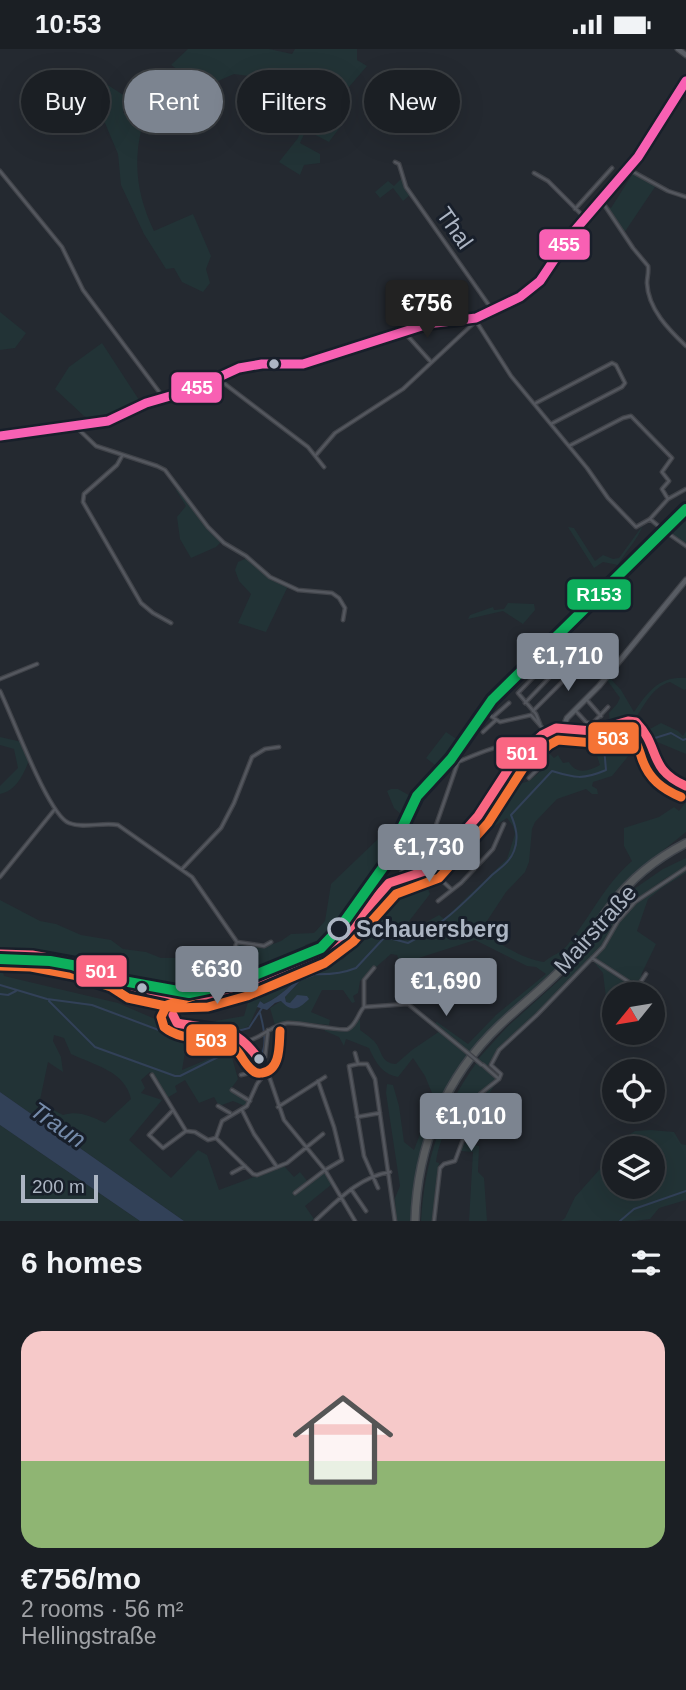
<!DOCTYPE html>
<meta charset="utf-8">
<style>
:root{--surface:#1b1f24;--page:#24272c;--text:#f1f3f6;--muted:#a0a2a6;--line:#393d41;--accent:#7c8490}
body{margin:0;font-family:Helvetica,sans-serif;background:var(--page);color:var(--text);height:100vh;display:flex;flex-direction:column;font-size:26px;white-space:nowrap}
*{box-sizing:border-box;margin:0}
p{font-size:23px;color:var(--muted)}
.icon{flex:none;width:38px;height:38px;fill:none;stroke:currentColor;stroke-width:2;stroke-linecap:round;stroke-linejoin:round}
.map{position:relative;height:1172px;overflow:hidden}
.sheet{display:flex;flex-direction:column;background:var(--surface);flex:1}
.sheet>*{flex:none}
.guide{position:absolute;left:21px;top:21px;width:644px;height:63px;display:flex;gap:14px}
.needle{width:46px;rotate:240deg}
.controls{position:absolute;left:602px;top:933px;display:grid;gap:14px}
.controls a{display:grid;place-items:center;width:63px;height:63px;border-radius:50%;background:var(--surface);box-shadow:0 7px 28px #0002,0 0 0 2px var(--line);font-size:35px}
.scale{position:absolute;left:21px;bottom:18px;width:77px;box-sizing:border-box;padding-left:7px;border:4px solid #acb5c3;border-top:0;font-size:19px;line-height:24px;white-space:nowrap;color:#acb5c3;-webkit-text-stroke:5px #181f2a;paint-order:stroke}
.price{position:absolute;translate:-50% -60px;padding:0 16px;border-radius:7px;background:var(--accent);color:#fff;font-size:23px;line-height:46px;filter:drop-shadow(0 2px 4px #0008)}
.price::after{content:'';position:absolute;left:50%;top:42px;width:21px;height:16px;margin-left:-10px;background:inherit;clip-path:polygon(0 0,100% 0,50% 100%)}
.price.active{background:#222;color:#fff}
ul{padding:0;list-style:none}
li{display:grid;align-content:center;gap:14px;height:371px;padding:0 21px}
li+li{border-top:2px solid var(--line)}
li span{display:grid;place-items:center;height:217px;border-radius:21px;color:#555}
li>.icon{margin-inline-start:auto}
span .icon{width:126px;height:126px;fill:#fffc;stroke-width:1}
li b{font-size:30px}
h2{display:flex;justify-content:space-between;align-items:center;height:84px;padding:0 21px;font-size:30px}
.tag{padding:0 24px;border-radius:32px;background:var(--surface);box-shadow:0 7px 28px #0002,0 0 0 2px var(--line);font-size:24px;line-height:63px}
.tag.active{background:var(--accent);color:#fff}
.status{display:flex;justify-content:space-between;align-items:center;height:49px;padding:0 35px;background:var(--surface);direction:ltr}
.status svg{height:19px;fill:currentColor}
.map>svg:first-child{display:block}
</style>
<div class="status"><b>10:53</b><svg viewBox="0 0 49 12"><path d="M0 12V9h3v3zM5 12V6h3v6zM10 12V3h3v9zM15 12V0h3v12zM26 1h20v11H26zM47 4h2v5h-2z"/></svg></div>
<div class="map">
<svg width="686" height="1172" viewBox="0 0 686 1172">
<rect width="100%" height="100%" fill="#242930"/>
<path fill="#223336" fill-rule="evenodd" d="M188,0H269L292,5L295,0H357V11L367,17L337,52L340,78L329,93L306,81L300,94L320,105V114L304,116L300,126L279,113L298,89L305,67L293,54L275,47L256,28L234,25L218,32L210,43L171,16Z
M94,27L131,51L123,63L141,82C133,117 138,149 154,182L193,165L211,207L206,220L210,234L203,243L182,233L174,219L166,220L144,185L121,136L118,105L105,74L94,62L90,39Z
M631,120L657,135L624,184L607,158L608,157L611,159L632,126L629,123Z
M402,129L412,144L403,152L393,139L380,149L375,143L388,132L394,137Z
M0,263L26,284L15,299L0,301Z
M102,294L141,354L101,373L84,367L55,340L69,318Z
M178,439L208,480L221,493L216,498L191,509L180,490L177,468L186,457L176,441Z
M680,468L686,473V498L664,483Z
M643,476C637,492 626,501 618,516L603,513L594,519L568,478L574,479L595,512L603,506L613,510L619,509Z
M247,509L268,529L288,537L266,583L238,574L251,545L239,532L235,521L238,513Z
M508,554L534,555L535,561L523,575L503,562L468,570L470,566L493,558L494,561L504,560Z
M609,628L621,641L634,663C648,643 659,627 686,629V640L684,641L670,633C652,638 645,656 635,670L610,675L609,664L617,655L620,649L607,631Z
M661,674L678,682L683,687L686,682V705L650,690L646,682Z
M611,678L618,688L642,681L648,694L630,705L612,727L593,733L592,737L597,740L598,745H592L586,740L557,750L535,773L532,780L529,813L525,823L506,843L487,872L480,878C494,893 524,911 544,913C553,905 561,905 569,894C593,864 602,839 632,812L624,797V779L659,768L674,758L679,762L686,753V783L631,827L563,914L491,980L470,1004L435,974L437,973L468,995L497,965L546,925L536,918L527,917L475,891L400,915L397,906L391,905L360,932L358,944L353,947L355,953L352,954L343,941H322L311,963L330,971L329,976L291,972L275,976L270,959L281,952L290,954L286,953L285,948L308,924C291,933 283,947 264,955L260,952L249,977L235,983L232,987L187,991L182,1021L230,1001L238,1030L230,1041L248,1052L245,1057L233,1052L219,1057L214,1048L199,1054L185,1031L175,1037L177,1043L167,1049L150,1023L141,1031L145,1039L141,1044L162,1051L129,1091L171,1129L198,1101L207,1106L219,1141L284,1117L294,1128L300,1123L308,1133L324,1121L332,1135L305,1157L314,1170L311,1172H184L0,1043V911L4,927L118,954L162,973L211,978L210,973L244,967L248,953L241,947L245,945L246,935L324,902L342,911C354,902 352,886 364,877L359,871L385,841L395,851L415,844L426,834L430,845L403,880L423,875L439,866L444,870L507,810L515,785L513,777L507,769L490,780L482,772L495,769L516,736L529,732L548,716L531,697C547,682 558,679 579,682L551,694L548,703L554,709L558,706L563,714L569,713C576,726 589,722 600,716L596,704L588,692L592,684ZM54,986L64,989L71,1005C94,1016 125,1022 131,1050L105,1074C91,1067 78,1061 63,1066L44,1056L40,1051L48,1013L63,1023L61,1008L53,992Z
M446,683L461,693L440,720L426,709Z
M0,688L22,693L29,711C24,725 16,742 0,745V737L18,719L14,700L0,696Z
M391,740H398L414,749L383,818L330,890L320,898L316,892L305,896L308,904C273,918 227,941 190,942C149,944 113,923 75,912C50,906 26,904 0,904V851L40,872L56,875L81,886L111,891L123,900L146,903L161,909H206L235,901L237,896L265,898L281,892L291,885L314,884L325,872L331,835L378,790L383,788L386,790L396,780L403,767L394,759L387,742Z
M686,809V818L666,829L634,852L618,871L604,896L532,970L503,995L487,1017L478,1010L507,978L566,925L634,840L663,820Z
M686,820V824L663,838L648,850L637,882L656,895L641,926L646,928L640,937L646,941L644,945H614V966L608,965L603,924L592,911C604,899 611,885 621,871C637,848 662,833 686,820Z
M240,939L242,941L241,943L214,951L203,957L201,950H171L166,953L144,947L138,948L142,941C182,949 199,950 240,939Z
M360,970V981C365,985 370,988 374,992C383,1002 380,1014 396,1015L412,1001L440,982L468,1006C432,1055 414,1111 411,1172H396L395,1149L400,1137L386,1044L387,1035L393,1036L399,1057L404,1093L414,1101L434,1049L425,1027L413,1009L398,1028C382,1025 376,1014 369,999L346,990L344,997L339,988L325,982V978L348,981Z
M477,1013L498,1030L469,1079H464L452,1072C443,1085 438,1097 436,1113L439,1114L433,1172H421C425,1110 441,1063 477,1013Z
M0,1076L140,1172H0Z
M651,1081L674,1083L681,1095L686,1096V1151L659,1159L650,1170L635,1172H561L565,1169L575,1148L600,1120L612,1097L635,1082ZM653,1099V1138H614V1099Z
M463,1094L479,1097L478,1123L484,1129L487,1172H469L473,1103L461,1102Z"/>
<path fill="#324158" d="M308,924L314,925V927L300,932L285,948L286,953L290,954L297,946L307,947L309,950C299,960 292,964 281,952L275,954L267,961L257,958L260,952L264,955C283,947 291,933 308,924Z
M0,1043L184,1172H140L0,1076Z"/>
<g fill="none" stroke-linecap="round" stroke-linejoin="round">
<path stroke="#324158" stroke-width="2" d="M649,685L655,689L671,684L683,691L686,690
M311,925C327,926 341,925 356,919L383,890L389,889L408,894C442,877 466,852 492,826C500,819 510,813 514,802C519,789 516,778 511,766L552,722C575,729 583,731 606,721L604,698L644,685
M0,936L47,950L92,956L180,989L226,985L249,979L262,959
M0,945L8,946L16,942
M49,952L95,998L175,1027H180L226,1004C235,1006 244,1010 254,1009C271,1007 263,975 260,964
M620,1172L634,1160L686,1142"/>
<g stroke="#404349" stroke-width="5">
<path id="street" d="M395,113L399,115L406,138L493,262
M628,120L668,142L686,148
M0,122L62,198L83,241L163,348
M534,124L548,132L585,169
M601,151L633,199L648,217C649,223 647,229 647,234C648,260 669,281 686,297
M575,160L612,119
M476,272L511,327L587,419L608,449L636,478L650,470
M405,284L431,313
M217,329L308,398L324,418
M536,354L612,314L616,316L625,334L622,338L551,375
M75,377L96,397L157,417L165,421L208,478L224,494L246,507L270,528L298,541L332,544L339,549L345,559L343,571
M569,397L623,369L631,367L672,409L662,423L669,432L662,440L668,450
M316,406L335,384L403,340L476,272
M122,407L117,416L84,445L83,453L141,554L153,564L171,574
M662,480L650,470L668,450L686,440
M666,483L686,497
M546,596L593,618L606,629
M0,630L37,615
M0,642C12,666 48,766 69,774C84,780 102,773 118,776L192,828L237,893
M587,651L601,667
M525,654L569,608
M480,660L500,673L531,666L546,683
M575,661L586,673L592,675L608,658
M533,662L580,615
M493,668L509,654
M540,675L536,665L518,644L558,603
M483,683L496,671
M522,704L537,721L529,729
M434,782L449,802
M444,818L439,829L451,840
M182,820L221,779L234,754L252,708L265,700L279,698
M431,820L433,822L443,818
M0,828L55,760
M400,829L404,815L434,782L458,713C476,705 513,689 532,694
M438,852L461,834L493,800L504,775
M237,893L264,897L271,893
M234,901L237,893
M592,909L632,935L640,934L646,925
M8,921C26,899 112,936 136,945L141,939
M242,936L244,941L240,946L175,965L173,970L177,974L184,976L224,980L247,992L270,1030L284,1071L325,1121L355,1172
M364,958V931L374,919
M247,992C262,989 271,976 287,974C301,973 341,983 348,980C357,975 358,964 364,958L408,955L468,1004
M355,1004L358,1015L349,1017L364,1107L378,1139
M260,1012L265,1008L268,981
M358,1015H367L375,1030L395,1172
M483,1016L499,1030
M152,1026L186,1082L195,1083L208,1091L216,1089
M241,1026L253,1023L259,1031
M499,1030L501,1025L491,1016L499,1001L537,966L603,898L618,872L635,853L686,819
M232,1041L250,1052
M218,1057L230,1064
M278,1058L325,1028
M173,1061L149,1086L163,1099L186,1082
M242,1061L254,1085L277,1118
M357,1068L380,1064
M216,1089L253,1125L257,1126L287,1114L323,1085
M216,1089L222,1072L247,1057L257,1035L266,1023
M232,1124L245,1117
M351,1140L366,1162
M295,1144L325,1121L342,1111L334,1078L318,1032
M316,1171C338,1151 359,1128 390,1123
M434,1172L440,1119L444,1115L455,1112L480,1045L499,1030"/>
</g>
<g stroke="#404349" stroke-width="7">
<path id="secondary" d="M678,0L686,6
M0,387L108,372L146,354L191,341L239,319L262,315H303L428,275L476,269L520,248L540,232L570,187L638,108L686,32
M563,679L567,669L599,637L686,531
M0,905L32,906L76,914L116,927L132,937L177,947L206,946L242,936L319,903L345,884L389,834L431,820L478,767L515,710L542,686L556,679L593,682L628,672L636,673C662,694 642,723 686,737"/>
</g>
<g stroke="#40454c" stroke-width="10">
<path id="highway" d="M415,1172C417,1097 445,1028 500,976C523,954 549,935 570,911C586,893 598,873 612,855C632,828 657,809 686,794"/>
</g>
<use href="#street" stroke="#54575e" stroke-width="2.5"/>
<use href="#secondary" stroke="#585c63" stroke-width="4.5"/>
<use href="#highway" stroke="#585b5e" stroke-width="7"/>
<g stroke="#404349" stroke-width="5" stroke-linecap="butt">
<path id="street-bridge" d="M468,1004L482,1016"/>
</g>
<use href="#street-bridge" stroke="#54575e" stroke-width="2.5"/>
<g stroke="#181f2a" stroke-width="14">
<path id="bus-1" d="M0,905L32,906L76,914L116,927L132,937L177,947L206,946L242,936L319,903L345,884L389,834L431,820L478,767L515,710L542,686L556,679L593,682L628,672L636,673C661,699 647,720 686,737
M173,966L177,974C218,982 234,974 260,1012"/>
</g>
<g stroke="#181f2a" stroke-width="14">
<path id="bus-2" d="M0,387L108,372L146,354L191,341L239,319L262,315H303L428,275L476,269L520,248L540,232L570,187L638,108L686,32"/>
</g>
<g stroke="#181f2a" stroke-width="14">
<path id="bus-3" d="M0,917L31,918L73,926L111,938L128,949L175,959L208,958L247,947L325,914L353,893L396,845L439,829L488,774L524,718L549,696L558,691L594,694L630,685C637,692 639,701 642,710C649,730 662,740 681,748
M205,943L167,956L161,968L164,978C182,993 205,987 226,994C241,1000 241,1012 252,1021C255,1024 258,1025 262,1024C281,1021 279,996 280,982"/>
</g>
<use href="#bus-1" stroke="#fa6682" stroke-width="9"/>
<use href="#bus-2" stroke="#f860b3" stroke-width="9"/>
<use href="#bus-3" stroke="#f57335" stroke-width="9"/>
<g stroke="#181f2a" stroke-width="16">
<path id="rail-1" d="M0,910L50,912L72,916L112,930L189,944L233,935L321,899L339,880L384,817L417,747L451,710L492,651L686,460"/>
</g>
<use href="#rail-1" stroke="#0daf5c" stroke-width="10"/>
</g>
<g fill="#acb5c3" stroke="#181f2a" stroke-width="2.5">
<circle cx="274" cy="315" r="6"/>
<circle cx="142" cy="939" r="6"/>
<circle cx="259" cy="1010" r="6"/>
</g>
<circle fill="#181f2a" stroke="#acb5c3" stroke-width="3.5" cx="339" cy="880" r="10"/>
<g text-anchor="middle" stroke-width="6" stroke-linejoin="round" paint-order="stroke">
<g font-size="23" fill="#acb5c3" stroke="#181f2a">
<text transform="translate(455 179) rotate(55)" y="8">Thal</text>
<text transform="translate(595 880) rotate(-48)" y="8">Mairstraße</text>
</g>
<g font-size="23" font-weight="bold" fill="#acb5c3" stroke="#181f2a" text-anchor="start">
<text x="356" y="888">Schauersberg</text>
</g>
<g font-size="24" font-style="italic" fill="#758baa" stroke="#181f2a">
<text transform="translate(58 1076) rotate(35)" y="8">Traun</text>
</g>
</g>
<g stroke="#181f2a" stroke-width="2.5">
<rect x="538" y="179" width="53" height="33" rx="7" fill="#f860b3"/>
<rect x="170" y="322" width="53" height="33" rx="7" fill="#f860b3"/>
<rect x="566" y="529" width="66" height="33" rx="7" fill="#0daf5c"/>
<rect x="587" y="672" width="53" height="34" rx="7" fill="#f57335"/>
<rect x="495" y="687" width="53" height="34" rx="7" fill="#fa6682"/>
<rect x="75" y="905" width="53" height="34" rx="7" fill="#fa6682"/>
<rect x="185" y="974" width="53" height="34" rx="7" fill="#f57335"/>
</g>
<g font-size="19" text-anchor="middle" font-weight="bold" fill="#fff">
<text x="564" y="202">455</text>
<text x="197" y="345">455</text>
<text x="599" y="552">R153</text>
<text x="613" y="696">503</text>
<text x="522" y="711">501</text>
<text x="101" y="929">501</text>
<text x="211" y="998">503</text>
</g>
</svg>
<div class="controls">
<a><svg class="needle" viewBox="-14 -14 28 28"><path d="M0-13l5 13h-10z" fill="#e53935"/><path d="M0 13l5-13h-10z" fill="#a0a2a6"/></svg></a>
<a><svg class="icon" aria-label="locate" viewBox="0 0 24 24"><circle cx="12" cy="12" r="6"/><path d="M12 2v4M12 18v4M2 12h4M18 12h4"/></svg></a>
<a><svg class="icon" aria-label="layers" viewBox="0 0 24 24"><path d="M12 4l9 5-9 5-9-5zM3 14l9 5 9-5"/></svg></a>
</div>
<div class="scale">200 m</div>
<b class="price active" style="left:427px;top:291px">€756</b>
<b class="price" style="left:568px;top:644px">€1,710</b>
<b class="price" style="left:429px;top:835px">€1,730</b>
<b class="price" style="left:217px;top:957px">€630</b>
<b class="price" style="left:446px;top:969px">€1,690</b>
<b class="price" style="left:471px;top:1104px">€1,010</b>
<div class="guide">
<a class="tag">Buy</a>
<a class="tag active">Rent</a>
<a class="tag">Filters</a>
<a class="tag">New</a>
</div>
</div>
<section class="sheet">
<h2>6 homes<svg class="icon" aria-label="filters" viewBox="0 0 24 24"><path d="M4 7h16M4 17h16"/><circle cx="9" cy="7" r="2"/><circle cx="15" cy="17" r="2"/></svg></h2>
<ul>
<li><span style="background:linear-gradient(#f6c9c9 60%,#8fb573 0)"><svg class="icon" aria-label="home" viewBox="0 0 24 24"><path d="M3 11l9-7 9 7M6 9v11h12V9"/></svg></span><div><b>€756/mo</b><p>2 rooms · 56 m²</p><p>Hellingstraße</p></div></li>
</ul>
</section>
